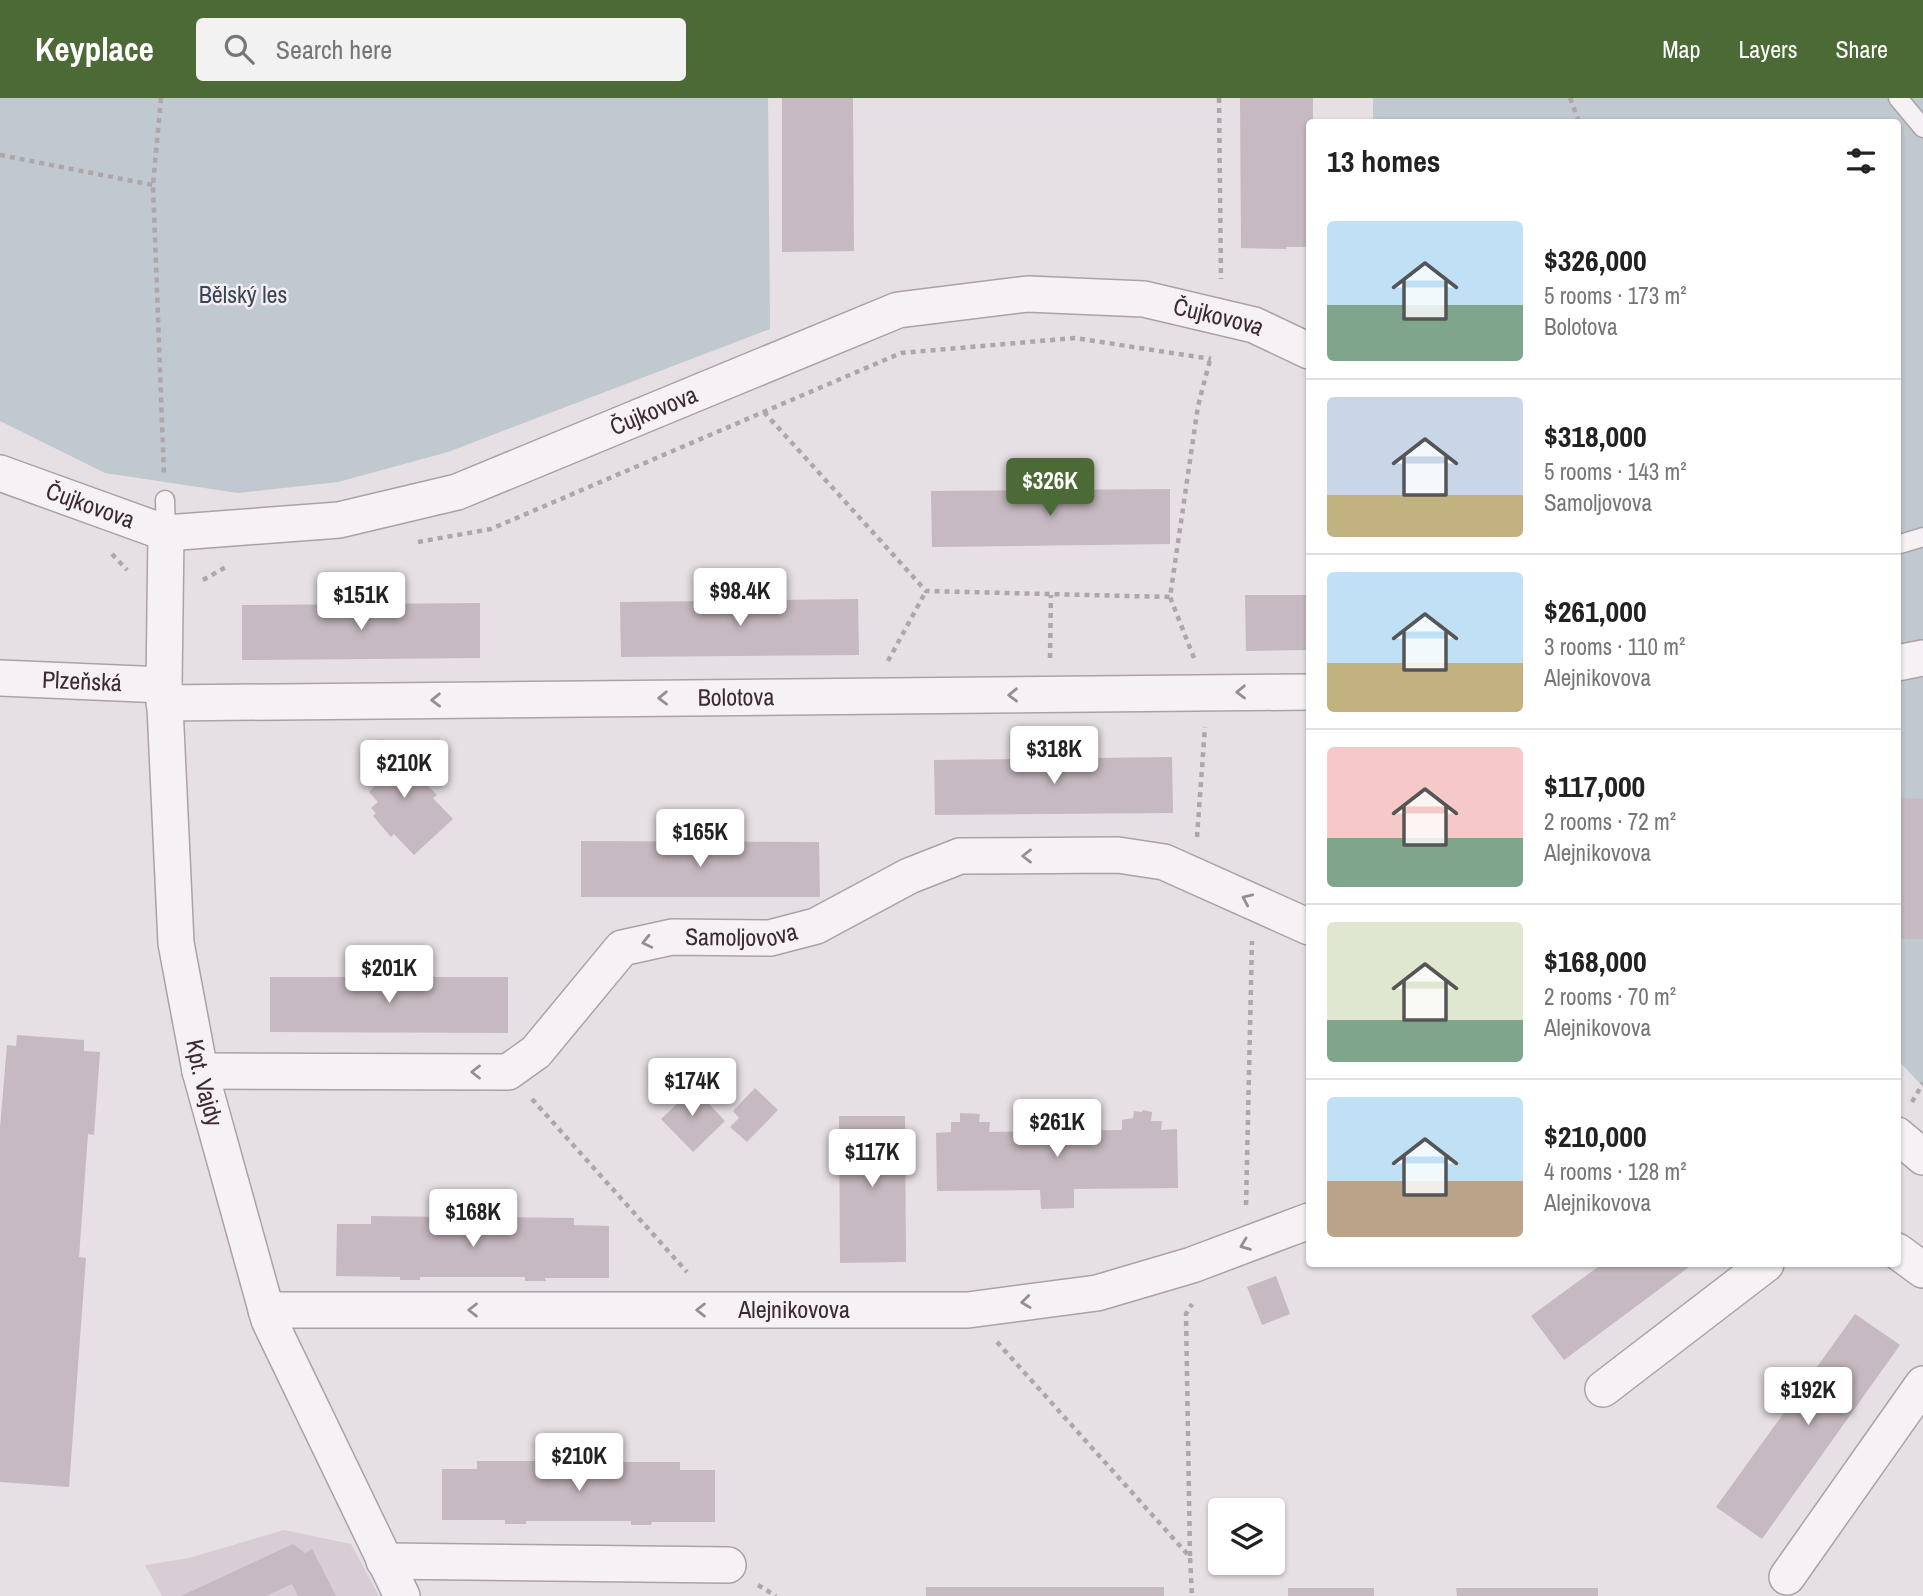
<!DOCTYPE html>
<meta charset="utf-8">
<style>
:root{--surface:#fff;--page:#f2f2f2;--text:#222;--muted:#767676;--line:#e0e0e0;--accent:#4c6a36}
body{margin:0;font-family:"Archivo Narrow",sans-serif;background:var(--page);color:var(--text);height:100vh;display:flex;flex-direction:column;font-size:26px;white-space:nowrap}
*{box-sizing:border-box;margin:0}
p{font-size:23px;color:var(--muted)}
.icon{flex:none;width:38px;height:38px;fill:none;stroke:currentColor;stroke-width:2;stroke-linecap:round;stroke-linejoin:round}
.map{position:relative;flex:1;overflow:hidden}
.sheet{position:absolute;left:1306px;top:21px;width:595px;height:1148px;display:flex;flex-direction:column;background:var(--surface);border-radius:7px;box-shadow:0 2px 5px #0004}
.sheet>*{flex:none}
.fabs{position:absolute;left:1208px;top:1400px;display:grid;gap:14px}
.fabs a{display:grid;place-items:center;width:77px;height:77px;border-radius:7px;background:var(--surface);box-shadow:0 2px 5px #0004;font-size:35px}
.price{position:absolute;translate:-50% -60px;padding:0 16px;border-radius:7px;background:#fff;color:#222;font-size:23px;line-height:46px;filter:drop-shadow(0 2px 4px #0008)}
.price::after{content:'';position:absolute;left:50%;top:42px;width:21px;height:16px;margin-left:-10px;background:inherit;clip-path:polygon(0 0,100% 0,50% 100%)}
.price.on{background:var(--accent);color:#fff}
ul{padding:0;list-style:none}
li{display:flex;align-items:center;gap:21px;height:175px;padding:0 21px}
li+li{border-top:2px solid var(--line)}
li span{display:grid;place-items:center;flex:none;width:196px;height:140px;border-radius:7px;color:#555}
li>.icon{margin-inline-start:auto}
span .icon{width:84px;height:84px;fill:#fffc;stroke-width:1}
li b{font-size:30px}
h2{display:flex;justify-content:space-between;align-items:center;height:84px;padding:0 21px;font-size:30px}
header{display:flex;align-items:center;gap:42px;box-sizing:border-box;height:98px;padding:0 35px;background:var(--accent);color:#fff}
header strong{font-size:33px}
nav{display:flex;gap:38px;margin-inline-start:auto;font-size:24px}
.search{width:490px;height:63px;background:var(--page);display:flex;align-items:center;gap:18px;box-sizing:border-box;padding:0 24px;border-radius:7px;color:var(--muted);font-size:26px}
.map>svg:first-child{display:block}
</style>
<header>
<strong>Keyplace</strong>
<div class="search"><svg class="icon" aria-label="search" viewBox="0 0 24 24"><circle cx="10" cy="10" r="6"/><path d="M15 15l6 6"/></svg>Search here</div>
<nav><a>Map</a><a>Layers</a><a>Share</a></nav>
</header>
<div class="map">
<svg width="1923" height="1498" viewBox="0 0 1923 1498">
<rect width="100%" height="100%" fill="#e6dfe4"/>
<path fill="#d8cdd4" d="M284,1432L351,1446L379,1498H162L145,1467L189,1460Z"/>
<path fill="#c0c8d0" d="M0,0H768L770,231L448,354L338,384L238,395L105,375L0,323Z
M1373,0H1923V552L1897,558V24H1373Z
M1923,560V989L1897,961V565Z"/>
<path fill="#c6b9c1" d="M782,0H853L854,153L782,154Z
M1240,0H1313V24H1309V149H1286L1287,151L1241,150Z
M1170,391V446L932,449L931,393Z
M1245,497H1309V552L1246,553Z
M858,501L859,557L621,559L620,504Z
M480,505V560L242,562V507Z
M382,641L437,697L433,700L453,721L414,757L394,736L391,739L373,718L376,715L371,710L378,704L369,694L382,681L362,659Z
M1172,659L1173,715L935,717L934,662Z
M1897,700L1923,701V841H1897Z
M581,743L819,744L820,799H581Z
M270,879H508V935L270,934Z
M17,937L84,942V953L100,954L94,1037L88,1036L79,1159L86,1160L69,1389L0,1384V1030L7,947L16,948Z
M684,987L690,994L694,990L725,1023L693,1054L661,1021L680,1003L673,997Z
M755,990L778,1012L747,1044L730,1029L739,1020L733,1013Z
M1143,1012L1152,1014L1151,1023H1162L1161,1032L1177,1031L1178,1090L1074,1091V1110L1041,1111L1040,1092L937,1093L936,1035L951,1034V1024H960V1015L980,1016L979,1024H990L989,1034L1122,1032V1022L1133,1020L1134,1013L1142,1014Z
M839,1018H905L906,1164L840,1165Z
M371,1118L449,1119V1127H496L495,1119L574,1120V1127L609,1128V1180H545L546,1183H525V1179H420V1182H400V1179L336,1178L337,1126H371Z
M1602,1166H1693L1564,1262L1531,1218Z
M1276,1178L1290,1216L1262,1227L1247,1189Z
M1855,1216L1900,1247L1762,1441L1716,1409Z
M477,1363H555V1372H602V1364H680V1372H715V1424H652L651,1427H631V1423H526V1426H505V1422H442V1371H477Z
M293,1446L305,1455L312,1451L336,1498H298L292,1486L266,1498H181Z
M926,1489H1164V1498H926Z
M1288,1490H1374V1498H1288Z
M1456,1490H1598V1498H1457Z"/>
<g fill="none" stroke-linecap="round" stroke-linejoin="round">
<g stroke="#aca1a8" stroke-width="21">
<path id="service" d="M1898,0L1923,30
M165,402L166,435
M1897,447L1923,439"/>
</g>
<g stroke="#aca1a8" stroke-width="38">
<g id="minor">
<path id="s1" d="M0,375L166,435L339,422L457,394L898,212L1028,196L1144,201L1254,227L1309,253"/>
<path id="s2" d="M166,435L164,587L176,845L200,973L269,1222L402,1498"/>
<path d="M1897,565L1923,560"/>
<path id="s3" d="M0,580L164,587"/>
<path id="s4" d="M164,605L1309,594"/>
<path id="s5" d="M200,973L508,974L536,954L622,850L672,839L770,840L816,828L909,778L960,758L1118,757L1164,764L1309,829"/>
<path d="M1897,1037L1923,1059"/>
<path d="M1897,1153L1923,1172"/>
<path id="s6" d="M266,1212H968L1097,1195L1192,1167L1309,1123"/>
<path d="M1603,1291L1766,1166"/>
<path d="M384,1463L728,1467"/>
<path d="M1787,1479L1923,1286"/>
</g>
</g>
<path stroke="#afa5ab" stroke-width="4.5" stroke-dasharray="5 5" stroke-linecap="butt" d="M161,0L153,87L164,377
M1219,0L1221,181
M1570,0L1579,24
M0,57L153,87
M764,314L926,493L1170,499
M418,444L491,431L901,255L1075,240L1211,261
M112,456L127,472
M203,482L226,469
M1050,560L1051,497
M1194,560L1170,499L1198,308L1211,258
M888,563L926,493
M1197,739L1205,629
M532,1001L687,1174
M1912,1004L1923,985
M1246,1107L1252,843
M997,1244L1190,1459L1192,1498
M1190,1458L1186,1216L1192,1206
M758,1487L776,1498"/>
<use href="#service" stroke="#f5f1f4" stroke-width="18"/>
<use href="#minor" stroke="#f5f1f4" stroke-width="35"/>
</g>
<defs><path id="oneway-chevron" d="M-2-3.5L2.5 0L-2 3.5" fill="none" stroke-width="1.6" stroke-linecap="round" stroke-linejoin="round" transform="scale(1.75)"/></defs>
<g stroke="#988d94">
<use href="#oneway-chevron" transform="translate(1241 594) rotate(179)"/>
<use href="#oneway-chevron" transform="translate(1013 597) rotate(179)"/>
<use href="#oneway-chevron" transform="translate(663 600) rotate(179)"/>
<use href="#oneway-chevron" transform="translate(436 602) rotate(179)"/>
<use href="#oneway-chevron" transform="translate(1027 758) rotate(180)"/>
<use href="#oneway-chevron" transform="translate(1247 801) rotate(-156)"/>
<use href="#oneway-chevron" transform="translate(647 844) rotate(167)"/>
<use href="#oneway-chevron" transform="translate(476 974) rotate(180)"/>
<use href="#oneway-chevron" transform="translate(1245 1147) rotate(159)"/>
<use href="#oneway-chevron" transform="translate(1026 1204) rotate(173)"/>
<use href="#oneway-chevron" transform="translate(473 1212) rotate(180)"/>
<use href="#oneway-chevron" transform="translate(701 1212) rotate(180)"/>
</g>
<g text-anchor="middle" stroke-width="5" stroke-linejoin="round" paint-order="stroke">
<g font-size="24" fill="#384656" stroke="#f4eef2">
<text x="243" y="205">Bělský les</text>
</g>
<g font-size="24" fill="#3c2935" stroke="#f4eef2">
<text dy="8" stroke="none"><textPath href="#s1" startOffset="1272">Čujkovova</textPath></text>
<text dy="8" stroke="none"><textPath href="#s1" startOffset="684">Čujkovova</textPath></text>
<text dy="8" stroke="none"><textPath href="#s1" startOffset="96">Čujkovova</textPath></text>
<text dy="8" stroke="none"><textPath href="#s3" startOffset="82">Plzeňská</textPath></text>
<text dy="8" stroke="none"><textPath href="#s4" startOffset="572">Bolotova</textPath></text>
<text dy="8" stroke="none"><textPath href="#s5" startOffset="598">Samoljovova</textPath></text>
<text dy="8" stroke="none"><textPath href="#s2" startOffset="553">Kpt. Vajdy</textPath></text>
<text dy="8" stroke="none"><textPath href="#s6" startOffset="528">Alejnikovova</textPath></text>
</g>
</g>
</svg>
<div class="fabs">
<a><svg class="icon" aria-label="layers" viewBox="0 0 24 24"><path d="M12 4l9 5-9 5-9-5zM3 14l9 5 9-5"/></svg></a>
</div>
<b class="price on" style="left:1050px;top:420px">$326K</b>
<b class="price" style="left:740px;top:530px">$98.4K</b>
<b class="price" style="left:361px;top:534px">$151K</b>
<b class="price" style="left:1054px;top:688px">$318K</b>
<b class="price" style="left:404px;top:702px">$210K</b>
<b class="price" style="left:700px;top:771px">$165K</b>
<b class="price" style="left:389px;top:907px">$201K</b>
<b class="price" style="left:692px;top:1020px">$174K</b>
<b class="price" style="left:1057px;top:1061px">$261K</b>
<b class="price" style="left:872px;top:1091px">$117K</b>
<b class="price" style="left:473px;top:1151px">$168K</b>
<b class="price" style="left:1808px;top:1329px">$192K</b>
<b class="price" style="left:579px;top:1395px">$210K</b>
<section class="sheet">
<h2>13 homes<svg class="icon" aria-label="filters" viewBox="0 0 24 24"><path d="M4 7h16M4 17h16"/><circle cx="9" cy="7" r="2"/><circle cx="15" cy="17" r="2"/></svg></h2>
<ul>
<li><span style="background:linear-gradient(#bfe0f5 60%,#7fa58c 0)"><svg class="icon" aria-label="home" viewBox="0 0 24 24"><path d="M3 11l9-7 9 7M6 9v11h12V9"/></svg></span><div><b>$326,000</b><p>5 rooms · 173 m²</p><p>Bolotova</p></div></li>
<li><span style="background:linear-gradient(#c9d6e8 70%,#c2b280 0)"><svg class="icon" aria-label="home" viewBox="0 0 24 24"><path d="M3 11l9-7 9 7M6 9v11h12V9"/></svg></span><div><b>$318,000</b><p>5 rooms · 143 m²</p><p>Samoljovova</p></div></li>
<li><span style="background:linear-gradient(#bfe0f5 65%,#c2b280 0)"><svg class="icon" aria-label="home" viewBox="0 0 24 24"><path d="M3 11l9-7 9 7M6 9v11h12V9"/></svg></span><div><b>$261,000</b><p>3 rooms · 110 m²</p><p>Alejnikovova</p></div></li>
<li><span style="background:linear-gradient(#f6c9c9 65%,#7fa58c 0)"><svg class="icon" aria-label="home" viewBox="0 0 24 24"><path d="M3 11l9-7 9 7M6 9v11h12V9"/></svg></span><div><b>$117,000</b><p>2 rooms · 72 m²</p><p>Alejnikovova</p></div></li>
<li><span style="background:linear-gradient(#dfe7d0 70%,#7fa58c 0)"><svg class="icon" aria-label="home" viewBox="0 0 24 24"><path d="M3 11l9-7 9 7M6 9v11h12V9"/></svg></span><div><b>$168,000</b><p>2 rooms · 70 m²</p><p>Alejnikovova</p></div></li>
<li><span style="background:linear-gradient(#bfe0f5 60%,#b9a48a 0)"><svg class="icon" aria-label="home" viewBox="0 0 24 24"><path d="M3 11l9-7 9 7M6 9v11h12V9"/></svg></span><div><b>$210,000</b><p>4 rooms · 128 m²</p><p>Alejnikovova</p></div></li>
</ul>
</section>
</div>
